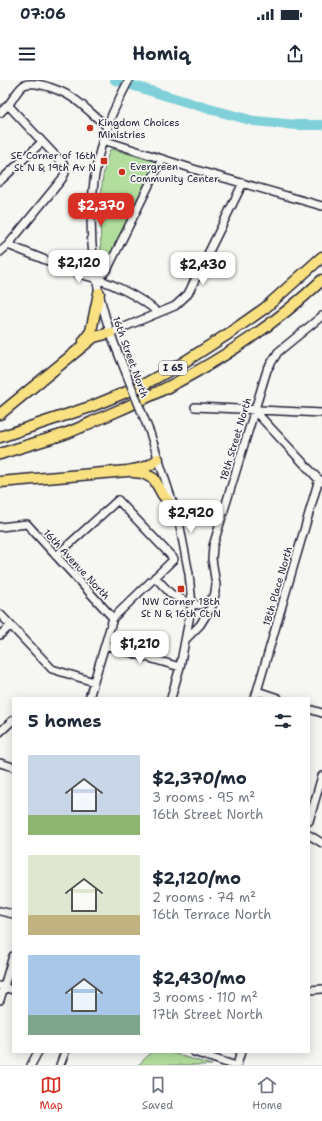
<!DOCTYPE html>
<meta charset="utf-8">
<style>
:root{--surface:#fff;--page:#f2f2f3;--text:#1f2937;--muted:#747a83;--line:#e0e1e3;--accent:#d93025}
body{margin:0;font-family:"Shantell Sans",sans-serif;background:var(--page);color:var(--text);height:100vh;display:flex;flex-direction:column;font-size:15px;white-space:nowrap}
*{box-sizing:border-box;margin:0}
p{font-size:13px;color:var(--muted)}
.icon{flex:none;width:22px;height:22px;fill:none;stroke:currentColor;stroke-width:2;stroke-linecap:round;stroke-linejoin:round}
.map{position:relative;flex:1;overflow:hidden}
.drawer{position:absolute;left:12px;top:617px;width:298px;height:356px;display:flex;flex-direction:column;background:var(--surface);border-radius:0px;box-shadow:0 2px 10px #0003}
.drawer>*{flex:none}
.price{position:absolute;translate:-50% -34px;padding:0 9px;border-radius:8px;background:#fff;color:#222;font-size:13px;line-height:26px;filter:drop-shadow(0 1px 2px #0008)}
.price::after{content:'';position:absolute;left:50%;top:24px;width:12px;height:9px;margin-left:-6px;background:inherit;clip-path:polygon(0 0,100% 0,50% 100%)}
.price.current{background:var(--accent);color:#fff}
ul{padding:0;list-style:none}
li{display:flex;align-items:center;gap:12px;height:100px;padding:0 16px}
li span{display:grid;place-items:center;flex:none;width:112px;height:80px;border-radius:0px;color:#555}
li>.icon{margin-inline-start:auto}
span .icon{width:48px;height:48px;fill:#fffc;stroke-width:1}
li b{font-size:17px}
h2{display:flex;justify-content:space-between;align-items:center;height:48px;padding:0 16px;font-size:17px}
.status{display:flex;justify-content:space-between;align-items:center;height:28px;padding:0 20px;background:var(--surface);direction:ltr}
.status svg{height:11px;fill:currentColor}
header{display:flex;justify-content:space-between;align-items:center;height:52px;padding:0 16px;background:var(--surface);font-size:18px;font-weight:700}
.tabs{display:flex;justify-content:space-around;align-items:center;height:56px;border-top:1px solid var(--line);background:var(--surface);font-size:11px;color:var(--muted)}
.tabs a{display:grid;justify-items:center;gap:2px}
.tabs .current{color:var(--accent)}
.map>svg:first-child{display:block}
</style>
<div class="status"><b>07:06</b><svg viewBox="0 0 49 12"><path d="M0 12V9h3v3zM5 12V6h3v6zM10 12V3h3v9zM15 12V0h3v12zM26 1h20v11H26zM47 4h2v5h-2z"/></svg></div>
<header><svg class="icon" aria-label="menu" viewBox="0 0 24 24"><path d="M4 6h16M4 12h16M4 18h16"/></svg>Homiq<svg class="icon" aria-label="share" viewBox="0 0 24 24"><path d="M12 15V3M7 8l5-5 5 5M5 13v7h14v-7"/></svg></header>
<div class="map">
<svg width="322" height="985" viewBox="0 0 322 985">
<rect width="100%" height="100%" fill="#f6f6f2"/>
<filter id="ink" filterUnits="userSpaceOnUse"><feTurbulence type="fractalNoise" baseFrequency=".025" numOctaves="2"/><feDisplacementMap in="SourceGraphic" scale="8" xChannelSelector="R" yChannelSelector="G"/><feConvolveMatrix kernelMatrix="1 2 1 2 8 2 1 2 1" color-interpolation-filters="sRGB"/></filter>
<g filter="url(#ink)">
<path fill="#b2de9d" stroke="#6a806c" d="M112,69L157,82L105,185L103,186L101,184C101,151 97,100 110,70Z
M152,972H168L212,985H138Z"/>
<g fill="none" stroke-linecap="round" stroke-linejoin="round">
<path stroke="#80d0d9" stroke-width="10" d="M115,0L206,28L254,41L297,45H322"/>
<g stroke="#22223b" stroke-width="10">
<path id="minor" d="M0,33C3,30 6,27 9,24C14,18 17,10 24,5C37,0 66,12 77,21C88,29 97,39 108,47
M103,60L203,92L322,126
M0,101L42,62
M8,165L83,195C106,200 142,217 158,233
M0,172L8,165L62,99L65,93L64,85L8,25
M95,198L104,193L108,188L162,79
M110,253L175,226L188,214L243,103
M120,278C90,206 81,132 104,55C110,36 120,17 129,0
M195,327L322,333
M254,330L321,402
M150,353L179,442L189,494L192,524L180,587L171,618
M0,447L27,444L113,538
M56,476L118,420L174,479L113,538L89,618
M155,497L171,514L192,524L200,525L208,522L215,515
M0,534L52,589L94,602
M0,555L10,546
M186,559L200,545L213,524L216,505L212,479L213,466L267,290L278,272L322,236
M105,565L180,587
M257,611L278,618
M255,618L319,399
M309,629L322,633
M0,652L13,640
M0,683L13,687
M309,741L322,696
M309,755L322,763
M0,831L13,834
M0,906L13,910
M309,910L322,909
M0,920L13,876
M194,972L233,985
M31,985L38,972
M60,985L65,972
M237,985L241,972"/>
</g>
<g stroke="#22223b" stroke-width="13">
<path id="highway" d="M84,261L91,251L99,213
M0,334L94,257L110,253
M0,357L90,327L141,306L181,284L228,254L265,228L322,177
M0,374C21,367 43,361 64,354C79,349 93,341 108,335C186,302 260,259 322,200
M133,392L143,393L154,399L163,415L175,430
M0,402L127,391C139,389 149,388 158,379"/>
</g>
<use href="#minor" stroke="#f6f6f2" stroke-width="7"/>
<use href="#highway" stroke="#f9e181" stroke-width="10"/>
<g stroke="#22223b" stroke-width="10" stroke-linecap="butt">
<path id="minor-bridge" d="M120,278L150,353"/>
</g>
<use href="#minor-bridge" stroke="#f6f6f2" stroke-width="7"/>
</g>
</g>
<g fill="#c8321e" stroke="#f6f6f2" stroke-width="1.5">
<circle cx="90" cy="48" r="4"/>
<rect x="100" y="77" width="8" height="8" rx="2"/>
<circle cx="122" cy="92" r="4"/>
<rect x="177" y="505" width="8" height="8" rx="2"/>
</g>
<g text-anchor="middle" stroke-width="3.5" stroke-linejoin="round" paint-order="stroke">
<rect fill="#f6f6f2" stroke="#626272" stroke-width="1" x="159" y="281" width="28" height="14" rx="3"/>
<g font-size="9" font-weight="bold" fill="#22223b">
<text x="173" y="291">I 65</text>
</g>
<g font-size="10" fill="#22223b" stroke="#f6f6f2" text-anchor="start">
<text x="98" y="46">Kingdom Choices<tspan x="98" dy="12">Ministries</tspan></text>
<text x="96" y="79" text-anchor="end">SE Corner of 16th<tspan x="96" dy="12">St N &amp; 19th Av N</tspan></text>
<text x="130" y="90">Evergreen<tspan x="130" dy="12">Community Center</tspan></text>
<text x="181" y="525" text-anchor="middle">NW Corner 18th<tspan x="181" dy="12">St N &amp; 16th Ct N</tspan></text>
</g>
<g font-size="10" fill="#22223b" stroke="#f6f6f2">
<text transform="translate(131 277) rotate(70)" y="4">16th Street North</text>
<text transform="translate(235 359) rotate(-73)" y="4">18th Street North</text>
<text transform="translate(77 484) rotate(47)" y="4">16th Avenue North</text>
<text transform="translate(277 506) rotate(-74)" y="4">18th Place North</text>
</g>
</g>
</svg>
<b class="price current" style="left:101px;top:147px">$2,370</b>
<b class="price" style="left:79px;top:204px">$2,120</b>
<b class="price" style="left:203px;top:206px">$2,430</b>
<b class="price" style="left:191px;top:454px">$2,920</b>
<b class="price" style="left:140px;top:585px">$1,210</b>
<section class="drawer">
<h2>5 homes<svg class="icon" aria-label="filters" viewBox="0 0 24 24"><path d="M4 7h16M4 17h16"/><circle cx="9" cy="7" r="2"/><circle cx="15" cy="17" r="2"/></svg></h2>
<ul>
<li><span style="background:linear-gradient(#c9d6e8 75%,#8fb573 0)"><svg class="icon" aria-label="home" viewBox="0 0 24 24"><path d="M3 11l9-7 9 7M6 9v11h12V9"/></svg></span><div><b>$2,370/mo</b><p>3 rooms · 95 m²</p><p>16th Street North</p></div></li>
<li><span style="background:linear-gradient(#dfe7d0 75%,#c2b280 0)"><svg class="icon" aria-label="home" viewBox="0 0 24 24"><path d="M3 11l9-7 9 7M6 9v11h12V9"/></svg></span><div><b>$2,120/mo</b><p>2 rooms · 74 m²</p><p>16th Terrace North</p></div></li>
<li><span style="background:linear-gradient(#a9c7e8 75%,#7fa58c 0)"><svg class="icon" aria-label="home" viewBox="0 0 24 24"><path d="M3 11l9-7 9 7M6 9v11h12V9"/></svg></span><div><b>$2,430/mo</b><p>3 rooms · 110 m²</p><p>17th Street North</p></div></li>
</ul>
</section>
</div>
<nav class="tabs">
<a class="current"><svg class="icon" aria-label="map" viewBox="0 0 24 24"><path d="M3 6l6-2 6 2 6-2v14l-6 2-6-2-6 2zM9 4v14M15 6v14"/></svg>Map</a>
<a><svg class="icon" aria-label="saved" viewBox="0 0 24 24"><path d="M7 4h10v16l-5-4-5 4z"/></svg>Saved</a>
<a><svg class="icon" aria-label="home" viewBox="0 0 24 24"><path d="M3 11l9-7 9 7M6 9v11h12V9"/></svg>Home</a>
</nav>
